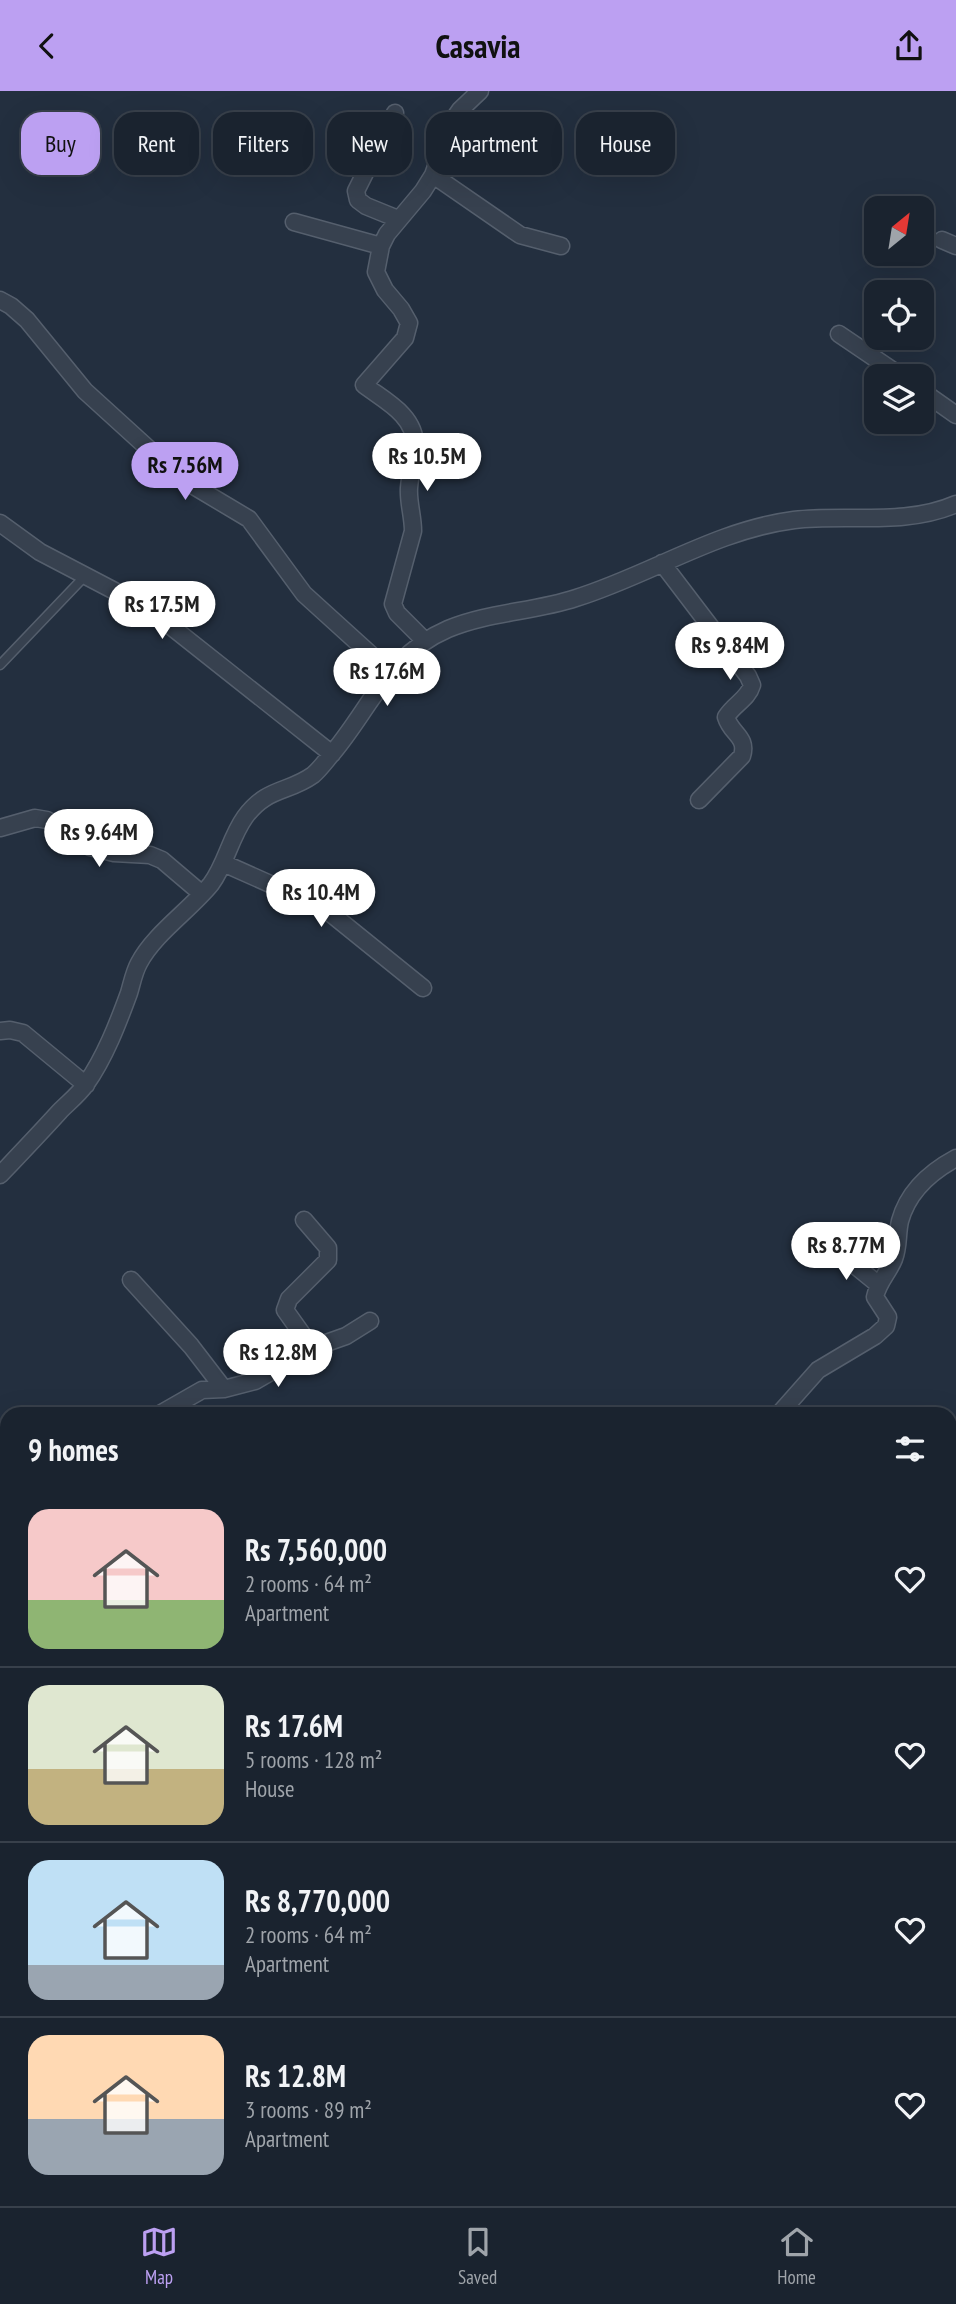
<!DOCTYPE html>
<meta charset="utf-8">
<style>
:root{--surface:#1a232f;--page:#232b37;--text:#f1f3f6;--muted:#9fa4aa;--line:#38404b;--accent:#bca0f2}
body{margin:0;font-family:"PT Sans Narrow",sans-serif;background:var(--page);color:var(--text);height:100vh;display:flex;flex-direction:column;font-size:26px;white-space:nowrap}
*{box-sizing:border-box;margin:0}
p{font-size:23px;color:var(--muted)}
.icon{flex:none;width:38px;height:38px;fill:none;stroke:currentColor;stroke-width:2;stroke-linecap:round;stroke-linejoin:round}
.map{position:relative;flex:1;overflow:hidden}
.drawer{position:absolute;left:0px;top:1316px;width:957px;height:800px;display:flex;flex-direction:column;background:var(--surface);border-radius:21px 21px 0 0;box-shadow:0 7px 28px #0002,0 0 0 2px var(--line)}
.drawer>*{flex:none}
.top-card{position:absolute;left:21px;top:21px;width:915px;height:63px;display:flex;gap:14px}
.needle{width:46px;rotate:30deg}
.controls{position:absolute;left:864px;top:105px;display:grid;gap:14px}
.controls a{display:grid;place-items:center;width:70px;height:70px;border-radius:14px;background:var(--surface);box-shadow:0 7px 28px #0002,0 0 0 2px var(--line);font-size:35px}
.price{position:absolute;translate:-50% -60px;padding:0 16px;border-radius:24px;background:#fff;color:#222;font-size:23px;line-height:46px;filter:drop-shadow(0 2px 4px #0008)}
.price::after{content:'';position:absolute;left:50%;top:42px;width:21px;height:16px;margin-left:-10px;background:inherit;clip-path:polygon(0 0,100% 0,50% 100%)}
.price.selected{background:var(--accent);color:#111}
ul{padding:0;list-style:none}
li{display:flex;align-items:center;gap:21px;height:175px;padding:0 28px}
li+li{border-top:2px solid var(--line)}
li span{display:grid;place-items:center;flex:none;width:196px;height:140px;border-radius:21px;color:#555}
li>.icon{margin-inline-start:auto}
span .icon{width:84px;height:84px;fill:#fffc;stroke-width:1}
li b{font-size:30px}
h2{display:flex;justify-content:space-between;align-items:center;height:84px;padding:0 28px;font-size:30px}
.tag{padding:0 24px;border-radius:21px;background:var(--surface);box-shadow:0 7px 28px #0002,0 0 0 2px var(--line);font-size:24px;line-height:63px}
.tag.selected{background:var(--accent);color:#111}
header{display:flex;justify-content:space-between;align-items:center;height:91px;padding:0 28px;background:var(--accent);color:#111;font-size:32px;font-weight:700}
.tab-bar{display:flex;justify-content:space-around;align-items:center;height:98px;border-top:2px solid var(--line);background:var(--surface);font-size:19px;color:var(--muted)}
.tab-bar a{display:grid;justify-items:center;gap:4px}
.tab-bar .selected{color:var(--accent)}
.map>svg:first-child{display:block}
</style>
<header><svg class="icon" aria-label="back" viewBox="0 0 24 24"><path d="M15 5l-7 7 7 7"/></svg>Casavia<svg class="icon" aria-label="share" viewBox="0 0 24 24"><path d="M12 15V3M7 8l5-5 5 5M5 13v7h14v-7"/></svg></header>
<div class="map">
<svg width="956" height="2115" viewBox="0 0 956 2115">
<rect width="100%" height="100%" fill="#232f3f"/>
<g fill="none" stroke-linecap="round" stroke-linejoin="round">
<g stroke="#555f6d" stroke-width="11">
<path id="lane" d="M0,574L85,485"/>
</g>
<g stroke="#555f6d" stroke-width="19">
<path id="street" d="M395,22L356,100L358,109L366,115L398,128
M433,84L520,144L561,155
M294,131L381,155
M942,149L956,155
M0,209L11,215L27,229L85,300L162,370L192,394L249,428L304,503L390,581
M839,243L901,285
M922,300L956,324
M0,432L40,461L149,518L332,663
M662,472L748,585L752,594C748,608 734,613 726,626C731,643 748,646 742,665L699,709
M425,550L397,522L393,513L413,440C413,425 408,411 409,397C410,382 415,368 415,354C415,324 385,310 364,294L405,247L409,232L401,218L385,199L376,181L381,155L387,143L423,100L433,84L451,32L460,19L480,0
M0,737L35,727L47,729L90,756L114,762L150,764L162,769L202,803
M223,772L324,817L423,897
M0,940L10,939L23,942L86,994
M0,1084C20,1063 40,1042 60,1020C69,1011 79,1003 86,993C105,966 118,932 129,902C132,892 134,881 139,872C154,843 190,819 211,793C226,773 230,747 245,726C267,696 288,702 313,684C319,679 325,671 330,665C370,619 387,564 448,538C488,521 534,521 576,507C650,484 716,439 794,429C847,423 906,435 956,413
M304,1129L328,1157V1169L289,1208L285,1219L312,1257
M836,1159L879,1194
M131,1189L191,1255L224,1298
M160,1323L202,1299L224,1298L255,1290L312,1257L346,1245L370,1230
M779,1323L818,1279L875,1245L886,1235L888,1226L875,1206C878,1191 889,1181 894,1168C899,1155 897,1143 900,1130C908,1100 930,1081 956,1067
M0,1342L7,1346
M950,1678L956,1677
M0,1706L7,1708
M950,1995L956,2000
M953,2115L956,2113"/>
</g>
<use href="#lane" stroke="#37414f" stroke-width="8"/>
<use href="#street" stroke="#37414f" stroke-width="16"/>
</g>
</svg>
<div class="controls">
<a><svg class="needle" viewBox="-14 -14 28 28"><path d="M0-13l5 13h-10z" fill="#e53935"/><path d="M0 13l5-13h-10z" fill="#9fa4aa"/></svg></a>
<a><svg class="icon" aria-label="locate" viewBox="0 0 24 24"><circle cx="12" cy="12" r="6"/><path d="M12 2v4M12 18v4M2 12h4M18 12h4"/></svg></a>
<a><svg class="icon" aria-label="layers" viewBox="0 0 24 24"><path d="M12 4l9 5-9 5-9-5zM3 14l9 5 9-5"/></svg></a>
</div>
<b class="price" style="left:427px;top:402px">Rs 10.5M</b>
<b class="price selected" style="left:185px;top:411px">Rs 7.56M</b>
<b class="price" style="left:162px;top:550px">Rs 17.5M</b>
<b class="price" style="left:730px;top:591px">Rs 9.84M</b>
<b class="price" style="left:387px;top:617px">Rs 17.6M</b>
<b class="price" style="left:99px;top:778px">Rs 9.64M</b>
<b class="price" style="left:321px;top:838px">Rs 10.4M</b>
<b class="price" style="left:846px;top:1191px">Rs 8.77M</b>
<b class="price" style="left:278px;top:1298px">Rs 12.8M</b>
<div class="top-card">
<a class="tag selected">Buy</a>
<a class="tag">Rent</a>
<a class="tag">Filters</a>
<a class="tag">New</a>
<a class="tag">Apartment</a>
<a class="tag">House</a>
</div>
<section class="drawer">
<h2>9 homes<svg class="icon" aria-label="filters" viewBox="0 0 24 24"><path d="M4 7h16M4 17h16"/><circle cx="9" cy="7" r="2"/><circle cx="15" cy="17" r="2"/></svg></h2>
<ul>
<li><span style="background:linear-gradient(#f6c9c9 65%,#8fb573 0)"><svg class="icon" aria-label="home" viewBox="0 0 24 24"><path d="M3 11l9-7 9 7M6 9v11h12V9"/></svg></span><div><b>Rs 7,560,000</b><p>2 rooms · 64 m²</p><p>Apartment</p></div><svg class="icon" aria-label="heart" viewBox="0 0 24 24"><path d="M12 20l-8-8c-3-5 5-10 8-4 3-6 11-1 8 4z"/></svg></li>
<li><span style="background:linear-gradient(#dfe7d0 60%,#c2b280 0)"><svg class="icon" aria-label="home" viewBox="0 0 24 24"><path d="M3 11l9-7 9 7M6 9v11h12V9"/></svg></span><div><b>Rs 17.6M</b><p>5 rooms · 128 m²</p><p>House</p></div><svg class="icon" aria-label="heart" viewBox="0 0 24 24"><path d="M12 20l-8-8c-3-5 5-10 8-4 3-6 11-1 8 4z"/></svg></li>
<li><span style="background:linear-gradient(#bfe0f5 75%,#9aa5b1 0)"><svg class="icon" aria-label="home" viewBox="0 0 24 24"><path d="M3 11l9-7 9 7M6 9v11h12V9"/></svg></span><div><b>Rs 8,770,000</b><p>2 rooms · 64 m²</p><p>Apartment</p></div><svg class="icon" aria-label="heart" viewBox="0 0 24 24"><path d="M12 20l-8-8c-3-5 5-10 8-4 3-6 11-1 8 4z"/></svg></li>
<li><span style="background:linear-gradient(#ffd9b3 60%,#9aa5b1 0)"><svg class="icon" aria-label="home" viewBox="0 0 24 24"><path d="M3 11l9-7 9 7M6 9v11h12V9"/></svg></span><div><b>Rs 12.8M</b><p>3 rooms · 89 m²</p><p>Apartment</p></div><svg class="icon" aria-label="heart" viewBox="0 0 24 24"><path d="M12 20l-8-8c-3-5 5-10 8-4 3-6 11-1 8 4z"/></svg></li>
</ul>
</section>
</div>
<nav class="tab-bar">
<a class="selected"><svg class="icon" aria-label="map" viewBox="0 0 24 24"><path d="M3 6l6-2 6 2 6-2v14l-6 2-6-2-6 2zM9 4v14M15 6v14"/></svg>Map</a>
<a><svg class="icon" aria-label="saved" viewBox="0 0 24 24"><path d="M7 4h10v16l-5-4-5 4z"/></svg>Saved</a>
<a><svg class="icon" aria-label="home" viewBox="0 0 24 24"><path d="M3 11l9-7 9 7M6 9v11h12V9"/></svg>Home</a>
</nav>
